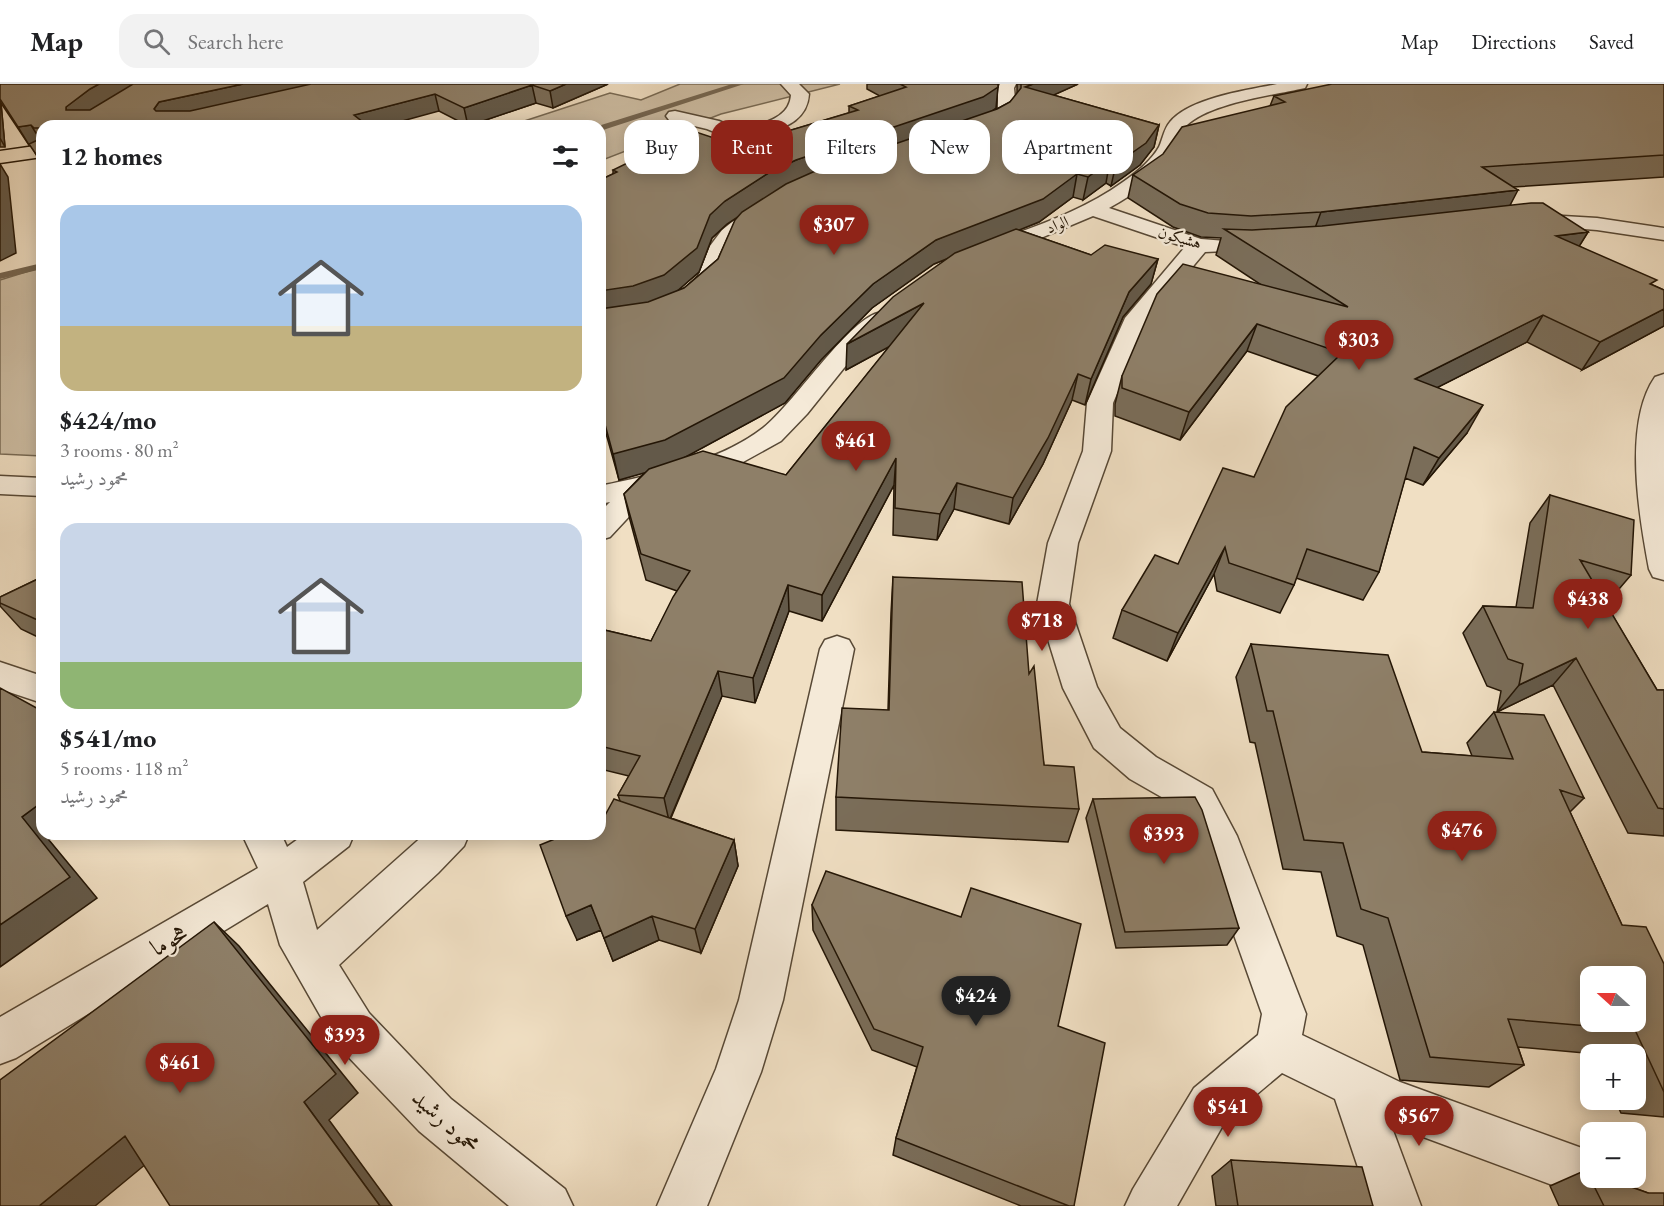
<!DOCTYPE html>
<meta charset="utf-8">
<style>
:root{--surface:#fff;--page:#f2f2f2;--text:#202124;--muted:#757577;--line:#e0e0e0;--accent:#8f2418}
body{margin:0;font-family:"EB Garamond",Amiri,serif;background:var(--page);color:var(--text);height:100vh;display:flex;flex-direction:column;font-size:22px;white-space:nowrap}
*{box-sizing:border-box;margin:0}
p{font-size:20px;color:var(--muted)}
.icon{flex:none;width:33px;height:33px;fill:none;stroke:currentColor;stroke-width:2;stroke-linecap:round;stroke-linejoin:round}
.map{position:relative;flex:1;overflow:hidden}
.drawer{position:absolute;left:36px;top:36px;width:570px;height:720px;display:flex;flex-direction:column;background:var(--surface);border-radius:18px;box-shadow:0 3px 15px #0003}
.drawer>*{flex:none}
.banner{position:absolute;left:624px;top:36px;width:570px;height:54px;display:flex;gap:12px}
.needle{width:39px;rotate:291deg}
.controls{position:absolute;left:1580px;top:882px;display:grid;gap:12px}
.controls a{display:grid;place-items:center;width:66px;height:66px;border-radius:12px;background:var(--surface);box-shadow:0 3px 15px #0003;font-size:30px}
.price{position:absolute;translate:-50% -51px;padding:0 14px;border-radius:21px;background:var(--accent);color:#fff;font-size:20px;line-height:39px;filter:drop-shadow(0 2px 3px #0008)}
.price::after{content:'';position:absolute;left:50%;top:36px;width:18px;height:14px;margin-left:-9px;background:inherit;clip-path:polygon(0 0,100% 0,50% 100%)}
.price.selected{background:#222;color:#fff}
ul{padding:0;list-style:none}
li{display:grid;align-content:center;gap:12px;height:318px;padding:0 24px}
li span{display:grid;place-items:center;height:186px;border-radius:18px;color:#555}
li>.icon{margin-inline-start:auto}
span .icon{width:108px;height:108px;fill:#fffc;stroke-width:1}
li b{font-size:26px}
h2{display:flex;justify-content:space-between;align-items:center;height:72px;padding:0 24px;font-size:26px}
.pill{padding:0 21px;border-radius:18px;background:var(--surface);box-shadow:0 3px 15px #0003;font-size:21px;line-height:54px}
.pill.selected{background:var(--accent);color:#fff}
header{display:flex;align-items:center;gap:36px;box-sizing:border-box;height:84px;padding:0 30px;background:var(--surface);border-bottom:2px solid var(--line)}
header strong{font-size:28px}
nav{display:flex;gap:33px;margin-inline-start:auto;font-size:21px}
.search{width:420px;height:54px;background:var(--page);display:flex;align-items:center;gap:15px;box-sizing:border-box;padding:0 21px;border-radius:18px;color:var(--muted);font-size:22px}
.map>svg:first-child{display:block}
</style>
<header>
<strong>Map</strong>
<div class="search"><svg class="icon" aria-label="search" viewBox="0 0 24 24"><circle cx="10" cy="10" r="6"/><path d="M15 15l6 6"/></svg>Search here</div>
<nav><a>Map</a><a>Directions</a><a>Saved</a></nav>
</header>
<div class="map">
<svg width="1664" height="1122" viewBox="0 0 1664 1122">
<rect width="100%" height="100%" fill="#f0dfc3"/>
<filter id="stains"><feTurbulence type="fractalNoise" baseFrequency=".00333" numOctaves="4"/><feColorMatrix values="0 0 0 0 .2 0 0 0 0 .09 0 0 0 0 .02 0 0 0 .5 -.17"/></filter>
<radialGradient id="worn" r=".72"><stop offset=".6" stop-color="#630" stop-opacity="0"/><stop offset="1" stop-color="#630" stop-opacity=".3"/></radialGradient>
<path fill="#cdbda3" stroke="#786a54" stroke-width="1.5" d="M680,0H840L721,30L600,77V42H509L610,9L641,16Z
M42,183V372L0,370V196Z"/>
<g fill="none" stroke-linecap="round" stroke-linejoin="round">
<path fill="#756651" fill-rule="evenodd" d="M732,0H744L603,46H600V42H598Z
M42,179V185L0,195V189Z"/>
<g stroke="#574835" stroke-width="3">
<path id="minor" d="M781,0H799L809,10C807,39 781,44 758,53L772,59L797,50L804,52L806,56L804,60L771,71L707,45L669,36L666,32L669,28L675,27L719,37L742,47C762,38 789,36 791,11Z
M1000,0H1016L1014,4L1016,26C1007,39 987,53 971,49L968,45C976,35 990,35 998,25V4Z
M1277,0H1307L1305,4C1274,11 1209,19 1186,42C1180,48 1180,59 1175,67C1159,92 1135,110 1109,124L1201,155L1226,157L1229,162L1226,167L1205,168L1148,236L1113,319L1111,367L1078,459L1069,520L1097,603L1120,644L1156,673L1212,705L1237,752L1306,930L1302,951L1400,998L1590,1067V1094H1613L1607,1108L1590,1115L1391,1041L1421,1122H1371L1335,1015L1282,989L1226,1036L1177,1122H1125L1133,1105L1194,1004L1258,951L1262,930L1200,755L1186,727L1130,695L1094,664L1063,604L1037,520L1048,459L1083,367L1087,319L1125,234L1185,163L1093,132L998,172L990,173L982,172L979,167L982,162C1030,144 1082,128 1123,98C1136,89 1151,77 1159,63C1163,54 1164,45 1170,38C1189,14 1248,6 1277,0Z
M763,120L770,122L773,126C765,138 746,144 736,156C721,175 718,223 684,215L681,210L698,192L710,162L722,146L746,127Z
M1529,130L1597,134L1664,144V156L1597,146L1522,140L1519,136L1522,132Z
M878,229L886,231L890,236L886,241L844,284L807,330L781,357L734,383L652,408L610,453L600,456V428L610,418L600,420V402C654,390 718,379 763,344C793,321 847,237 878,229Z
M1664,290V496L1653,493L1649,485C1639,432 1623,339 1655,293Z
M0,392L42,394V412L0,410Z
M837,552L849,556L854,565L783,916L761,988L707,1122H657L716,985L739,916L820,565L825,556Z
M0,578L42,592V619L0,605Z
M242,750H281L287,763L305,750H354L349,762L303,798L317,846L425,750H469L464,762L438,789L339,881L369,929L451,1015L565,1105L573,1122H509L419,1047L337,961L280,861L268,820L16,974L0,980V933L258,784Z"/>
</g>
<g stroke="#241606" stroke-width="3">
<path id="major" d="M42,61V73L0,79V67Z"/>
</g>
<use href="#minor" fill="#f5ead8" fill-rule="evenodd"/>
<use href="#major" fill="#f0dfc3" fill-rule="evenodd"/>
</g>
<path fill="#7a6d59" stroke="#241606" stroke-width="1.5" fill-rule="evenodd" d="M0,0H608L553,24L536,19L468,42L439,27L42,42V81L30,60L29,61L1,19L5,63H0Z
M867,0H998L996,24L991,28L997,25L1010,18L1017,10V0H1078L1053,11L1159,41L1154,63L1140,81L1111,102L1106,99L1083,116L1073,113L1039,138L1019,146L1091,171L1158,175L1151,200L1123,233L1085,321L1072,316L1043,380L1009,440L954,425L937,456L893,451L894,401L822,537L789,527L755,619L722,612L671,734L734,756L738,782L701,869L659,856L613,877L601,846L577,856L603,735L620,717L618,711L629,692L600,685V545L651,557L677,507L646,496L630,436L624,410L645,388L619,396L600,328V96L613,90V86L738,62L849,29V22L880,12L867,5ZM737,133L718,175L684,204L678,206L699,188L712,154L727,140ZM946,175L846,286L890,262L786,391L685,373L785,319L821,276L872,224L934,180Z
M1664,0V93L1513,103L1510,121L1588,148L1579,162L1653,201L1664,206V242L1582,286L1527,258L1438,303L1467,349L1423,401L1405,394L1379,488L1363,516L1296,494L1294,501L1280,529L1217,507L1214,490L1167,577L1113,554L1122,526L1178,480L1254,393L1318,292L1247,267L1180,356L1115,332V320L1122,292L1260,200L1216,171L1221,154L1201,153L1173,143L1128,114L1133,91L1270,22L1274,12Z
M1550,411L1631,491L1607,519H1605L1657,606H1664V752L1628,749L1553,601L1497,628L1501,607L1487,602L1463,549L1483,522L1516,523L1530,439Z
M42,493V555L21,545L0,522V513Z
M893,493L1029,590L1044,681L1079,725L1068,758L836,746V713L888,626L891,529Z
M1251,560L1422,668L1472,672L1467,659L1494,628L1584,714L1570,728L1622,841L1664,880V1033L1621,1029L1615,1016H1635V970H1596L1518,963L1524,981L1489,1003L1400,996L1363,861L1337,852L1321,788L1283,785L1255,659L1250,658L1236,593Z
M1093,715L1239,844L1227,861L1116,864L1086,734Z
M812,821L1058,942L1074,1122H1021L893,1071L896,1054L917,983L872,966L813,846Z
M1231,1076L1373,1122H1216L1212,1092Z
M1586,1086L1648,1109L1664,1122H1559L1550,1102Z"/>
<path fill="#635949" stroke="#241606" stroke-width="1.5" d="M99,0H138L76,40L66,26V23L90,5Z
M243,0H328L163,42L154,25L159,18Z
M566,0H608L553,24L550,7Z
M1033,0H1078L1023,25L1025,3Z
M532,1L536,19L468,42L464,24Z
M998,3L996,24L981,35L771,111L727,140L712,154L699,188L668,215L600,233V207L725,117L770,88L796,76Z
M435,10L439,27L384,42H358L354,31Z
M0,17L1,19L5,63L0,54Z
M31,41L42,59L29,61L18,43Z
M1159,41L1154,63L1140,81L1111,102L1116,80Z
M1110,76L1106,99L1083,116L1088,93Z
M0,80L8,93L16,169L0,177Z
M1077,90L1073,113L1039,138L934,180L872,224L821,276L785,319L669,382L619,396L613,370L821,251L873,200L936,156Z
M1518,106L1506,129L1312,152L1321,128Z
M1588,148L1572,174L1556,152Z
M1158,175L1151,200L1123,233L1085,321L1091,295L1129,208Z
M924,219L922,245L846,286L847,260Z
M1664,225V242L1582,286L1600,258Z
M1543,231L1527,258L1401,322L1415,295Z
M1257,240L1247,267L1180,356L1189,328Z
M1078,290L1072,316L1043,380L1009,440L1013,414Z
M1483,321L1467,349L1423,401L1439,374Z
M896,374L894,401L822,537V511Z
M957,399L954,425L937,456L940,430Z
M1225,463L1214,490L1167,577L1178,549Z
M788,501L789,527L755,619L753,594Z
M1576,574L1553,601L1497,628L1519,601Z
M718,587L722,612L669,737L664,714Z
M42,718V750H56L49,756L97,814L0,883V841L22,733Z
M734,756L738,782L701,869L695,845Z
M591,821L601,846L577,856L566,832Z
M652,832L659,856L613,877L604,854Z
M214,838L239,862L358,1009L329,1036L392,1122H380L304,1018Z
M125,1052L158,1070L95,1122H39Z"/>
<path fill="#8e7f68" stroke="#241606" stroke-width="1.5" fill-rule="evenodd" d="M0,0H99L90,5L66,23V26H90L133,0H243L159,18L154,25L156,27H190L311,0H566L550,7L532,1L464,24L435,10L354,31L368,42H42V44H34L31,41L18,43L0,15Z
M900,0H998V3L983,13L796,76L770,88L725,117L710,131L697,164L664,191L633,202L600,207V96L617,88L613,86L693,47L738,62L858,26L849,22L906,3Z
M1021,0H1033L1025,3L1159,41L1146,59L1116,80L1110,76L1088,93L1077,90L1043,115L936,156L873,200L821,251L784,294L665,356L613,370L600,322V225L648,218L684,204L718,175L735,136L742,128L786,100L813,88L997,25L1010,18L1021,4Z
M1332,0H1664V71L1482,83L1518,106L1321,128L1251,132L1208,129L1180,120L1133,91L1163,70L1182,43L1285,18L1274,12Z
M42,54V79L29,60Z
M1531,119H1543L1588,148L1556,152L1657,196L1650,200L1664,206V225L1600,258L1543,231L1415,295L1483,321L1439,374L1414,363L1379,488L1307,465L1294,501L1229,479L1225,463L1178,549L1122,526L1155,471L1178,480L1223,384L1254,393L1286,323L1342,269L1257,240L1189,328L1122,304V292L1157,210L1183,180L1348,223L1224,145L1252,146L1322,142Z
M1016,145L1091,171L1105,161L1158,175L1129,208L1091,295L1078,290L1048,354L1013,414L957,399L940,430L895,424L896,374L822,511L788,501L753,594L718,587L664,714L618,711L640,672L600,662V545L651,557L673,513L690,487L641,470L624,410L649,385L703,367L786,391L924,219L847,260L893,213L955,169Z
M1550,411L1634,436L1631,491L1580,476L1657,606H1664V725L1658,724L1576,574L1519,601L1523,580L1508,575L1483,522L1533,524Z
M42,493V538L0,519V513Z
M893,493L1022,498L1029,590L1034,582L1044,681L1074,683L1079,725L836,713L842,624L889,626Z
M1251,560L1388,571L1422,668L1513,675L1494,628L1544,631L1584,714L1560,706L1622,841L1646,843L1664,880V1008L1635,946L1508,935L1524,981L1430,973L1388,834L1361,825L1343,759L1304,756L1273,627H1267ZM1590,892H1635V938H1590Z
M0,604L42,627V718L22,733L70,793L0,841Z
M1195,713L1202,726L1239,844L1125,848L1093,715Z
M614,715L734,756L695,845L652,832L604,854L591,821L566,832L540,761L567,750H600V736L603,735Z
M826,787L961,833L971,804L1081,840L1058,942L1105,959L1074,1122H1069L896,1054L923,963L874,945L812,821Z
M214,838L336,990L304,1018L380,1122H170L125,1052L39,1122H0V996Z
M1231,1076L1362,1083L1373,1122H1238Z
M1586,1086L1590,1088V1094H1606L1648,1109H1664V1122H1604Z"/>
<g text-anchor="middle" stroke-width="4.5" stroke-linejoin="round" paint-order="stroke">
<g font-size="16" fill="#241606" stroke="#f5ead8">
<text transform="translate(1057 140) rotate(-22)" y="6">الواد</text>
<text transform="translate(1180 153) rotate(16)" y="6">هشيكون</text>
</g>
<g font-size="24" fill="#241606" stroke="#f5ead8">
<text transform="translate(169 856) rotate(-31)" y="8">هحوما</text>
<text transform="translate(446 1037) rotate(42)" y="8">محمود رشيد</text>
</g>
</g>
<rect width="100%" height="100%" filter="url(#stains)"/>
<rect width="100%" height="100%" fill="url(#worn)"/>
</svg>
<div class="controls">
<a><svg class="needle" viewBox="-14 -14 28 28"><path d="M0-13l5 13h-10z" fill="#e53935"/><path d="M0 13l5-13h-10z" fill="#757577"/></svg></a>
<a>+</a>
<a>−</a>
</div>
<b class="price" style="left:834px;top:172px">$307</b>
<b class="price" style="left:1359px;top:287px">$303</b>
<b class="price" style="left:856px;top:388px">$461</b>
<b class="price" style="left:1588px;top:546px">$438</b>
<b class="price" style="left:1042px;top:568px">$718</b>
<b class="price" style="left:1462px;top:778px">$476</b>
<b class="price" style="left:1164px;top:781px">$393</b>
<b class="price selected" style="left:976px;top:943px">$424</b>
<b class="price" style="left:345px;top:982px">$393</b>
<b class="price" style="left:180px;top:1010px">$461</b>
<b class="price" style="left:1228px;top:1054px">$541</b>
<b class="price" style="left:1419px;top:1063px">$567</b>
<div class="banner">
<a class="pill">Buy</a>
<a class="pill selected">Rent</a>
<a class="pill">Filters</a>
<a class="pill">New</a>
<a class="pill">Apartment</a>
</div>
<section class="drawer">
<h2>12 homes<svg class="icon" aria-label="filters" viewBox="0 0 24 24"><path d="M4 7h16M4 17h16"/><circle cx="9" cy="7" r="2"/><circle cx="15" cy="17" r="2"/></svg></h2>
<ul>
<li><span style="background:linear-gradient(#a9c7e8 65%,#c2b280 0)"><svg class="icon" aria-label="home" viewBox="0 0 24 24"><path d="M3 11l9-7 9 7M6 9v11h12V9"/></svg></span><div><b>$424/mo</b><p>3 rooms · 80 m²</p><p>محمود رشيد</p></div></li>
<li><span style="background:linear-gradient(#c9d6e8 75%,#8fb573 0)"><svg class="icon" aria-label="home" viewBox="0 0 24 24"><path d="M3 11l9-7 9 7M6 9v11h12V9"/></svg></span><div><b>$541/mo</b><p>5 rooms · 118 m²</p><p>محمود رشيد</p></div></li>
</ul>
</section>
</div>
